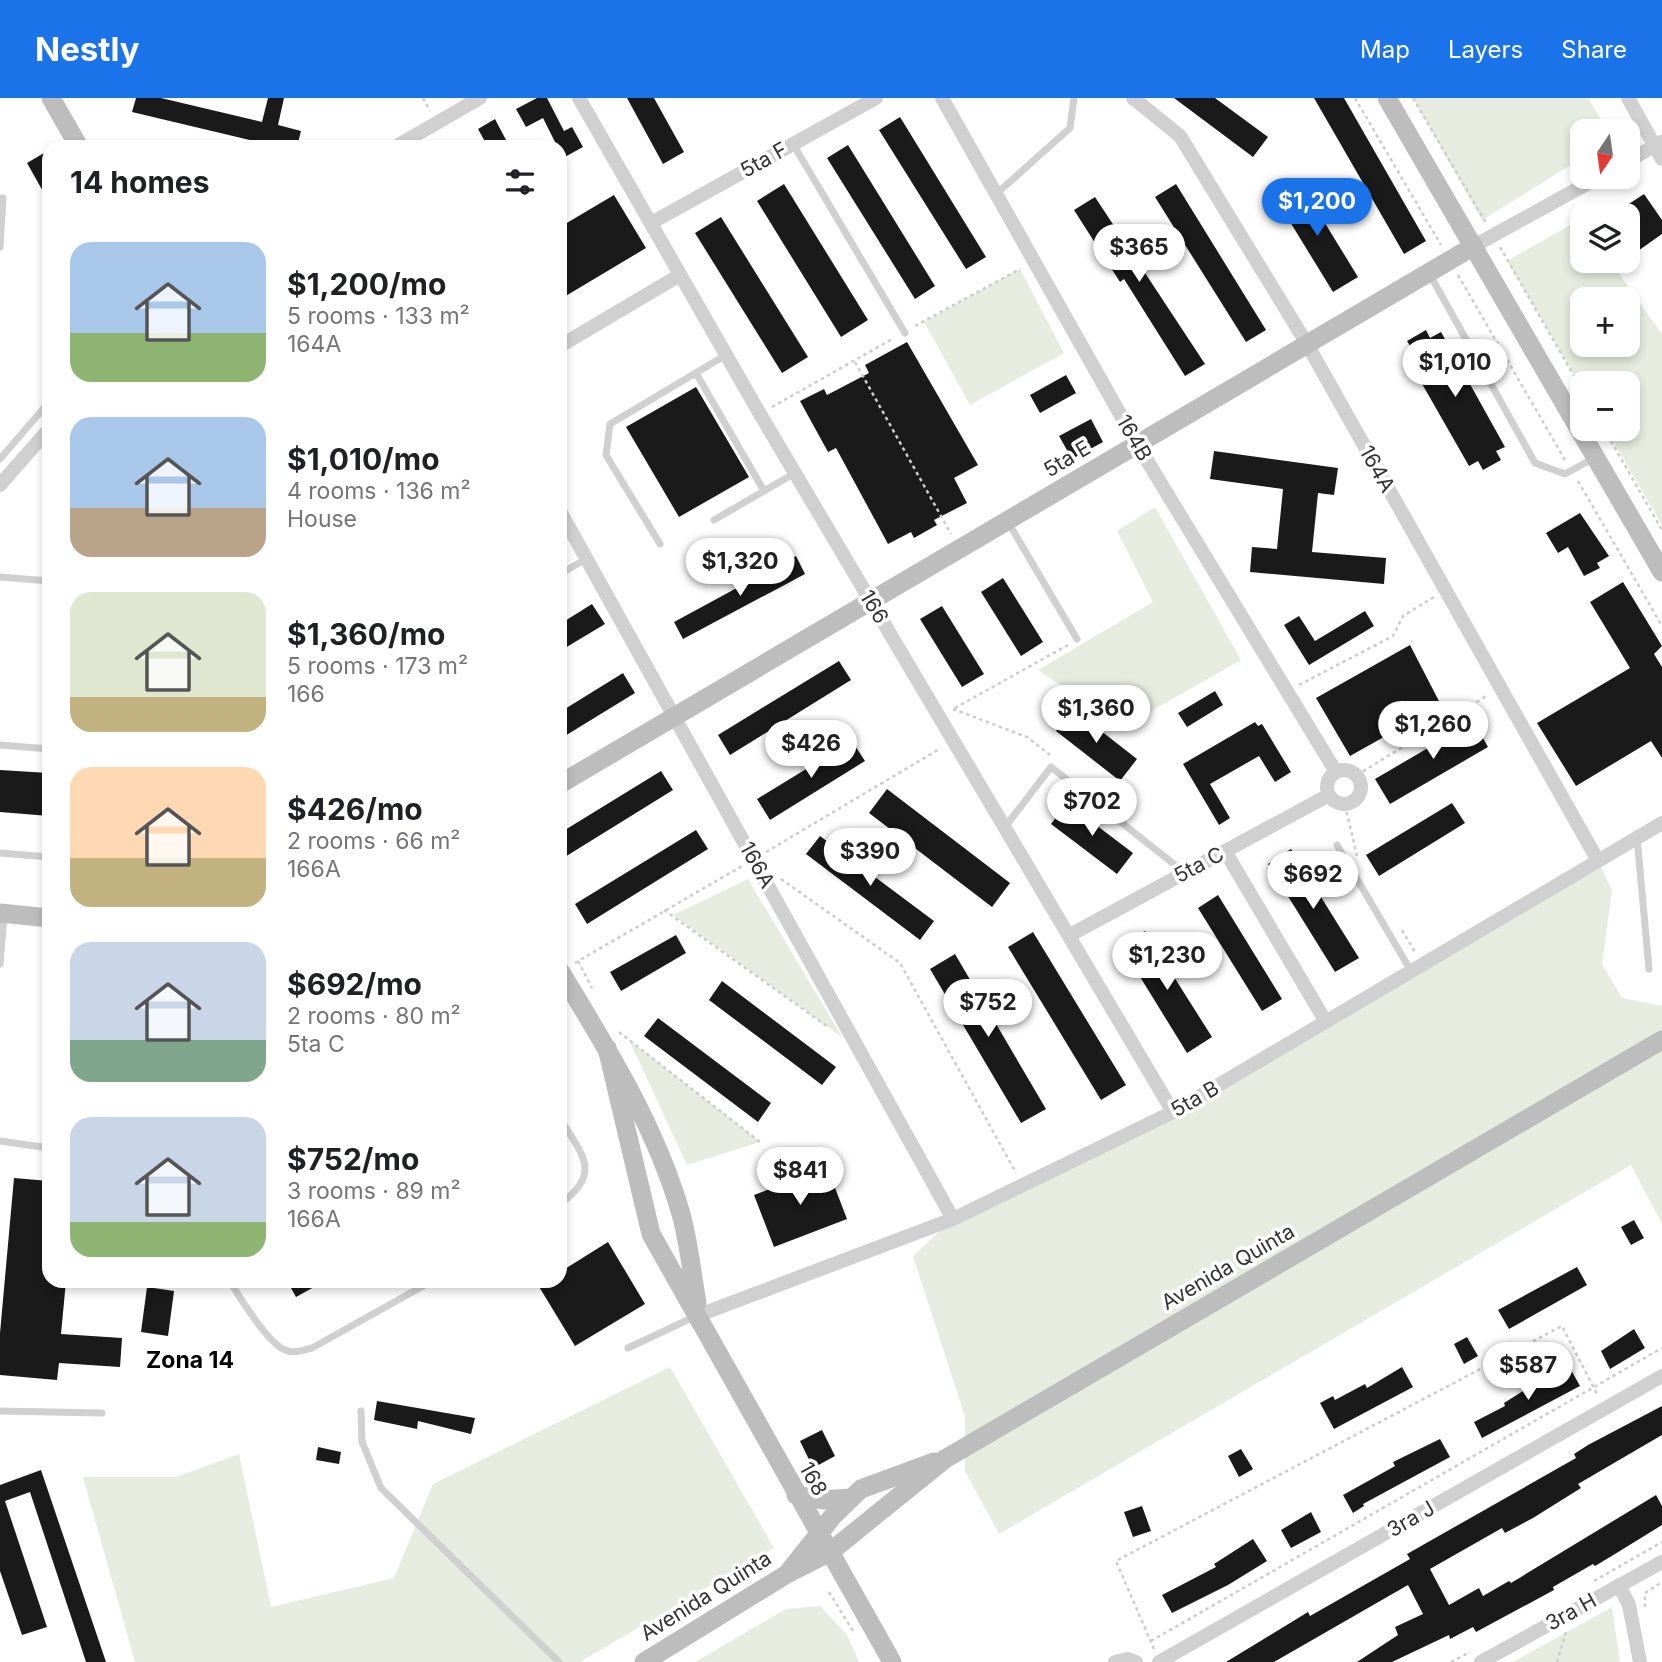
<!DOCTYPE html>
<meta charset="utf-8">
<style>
:root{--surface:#fff;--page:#f2f2f2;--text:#202124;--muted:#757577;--accent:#1a73e8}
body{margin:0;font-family:Inter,sans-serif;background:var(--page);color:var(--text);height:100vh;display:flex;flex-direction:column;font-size:26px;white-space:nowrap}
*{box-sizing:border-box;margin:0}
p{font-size:23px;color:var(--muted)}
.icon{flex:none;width:38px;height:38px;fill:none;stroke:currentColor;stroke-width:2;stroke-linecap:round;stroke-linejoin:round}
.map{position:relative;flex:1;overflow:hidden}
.details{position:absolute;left:42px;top:42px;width:525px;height:1148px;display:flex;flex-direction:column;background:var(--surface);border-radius:21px;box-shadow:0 4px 10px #0003}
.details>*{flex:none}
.needle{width:46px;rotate:193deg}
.controls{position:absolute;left:1570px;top:21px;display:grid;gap:14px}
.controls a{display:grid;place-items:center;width:70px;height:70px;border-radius:14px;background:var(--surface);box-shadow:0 4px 10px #0003;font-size:35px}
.price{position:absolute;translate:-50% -60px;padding:0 16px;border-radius:24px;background:#fff;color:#222;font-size:23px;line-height:46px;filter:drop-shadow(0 2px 4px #0008)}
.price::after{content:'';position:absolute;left:50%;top:42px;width:21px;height:16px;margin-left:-10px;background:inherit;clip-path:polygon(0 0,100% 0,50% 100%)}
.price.active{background:var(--accent);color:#fff}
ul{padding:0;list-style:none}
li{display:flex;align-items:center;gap:21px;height:175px;padding:0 28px}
li span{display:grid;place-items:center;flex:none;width:196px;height:140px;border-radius:21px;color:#555}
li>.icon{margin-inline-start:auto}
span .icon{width:84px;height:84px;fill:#fffc;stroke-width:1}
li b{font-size:30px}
h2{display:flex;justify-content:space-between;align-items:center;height:84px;padding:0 28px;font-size:30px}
header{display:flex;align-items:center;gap:42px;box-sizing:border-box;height:98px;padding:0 35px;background:var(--accent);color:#fff}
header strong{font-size:33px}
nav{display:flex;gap:38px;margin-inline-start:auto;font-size:24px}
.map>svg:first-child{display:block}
</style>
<header>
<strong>Nestly</strong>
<nav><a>Map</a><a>Layers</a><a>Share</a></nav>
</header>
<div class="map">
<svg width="1662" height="1564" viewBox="0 0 1662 1564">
<rect width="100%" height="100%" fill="#fff"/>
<path fill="#e6ecdf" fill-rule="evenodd" d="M1413,0H1588L1608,33H1582V60L1482,122Z
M1581,121L1582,163H1610L1662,236V427L1606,331H1628V285H1582V290L1507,163ZM1582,201H1628V247H1582Z
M1020,171L1064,255L970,307L924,224Z
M1155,409L1241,562L1123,629L1038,572L1153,504L1117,433Z
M1597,761L1612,792L1602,866L1622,900L1662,908V1126L1631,1067L999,1436L965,1373V1319L913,1158L953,1121L1173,1014Z
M748,781L842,939L673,817Z
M629,942L760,1044L687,1067Z
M670,1269L774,1450L580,1564H135L83,1379H176L239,1356L271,1509L394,1480L433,1386Z
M820,1508L847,1537L859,1564H695L786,1511Z
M1612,1509L1620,1564H1513Z"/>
<path fill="#1a1a1a" d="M136,0H161L262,24L268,0H284L278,27L301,33L297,49H279L132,14Z
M537,0H547L564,33L572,29L583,49L563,60L543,20L526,29L516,11Z
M627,0H654L684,54L663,66Z
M1174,0H1215L1268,39L1253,59Z
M1314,0H1344L1426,143L1404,156Z
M900,19L986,159L966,171L879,32Z
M495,21L506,42L488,49L478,31Z
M848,47L935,188L915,201L827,60Z
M44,55L49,63V104L27,65Z
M784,86L868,222L841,239L757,103Z
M1176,86L1266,232L1246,244L1155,99Z
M1301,86L1358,179L1333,194L1276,101Z
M1644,96L1662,122V136L1628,160V117H1612Z
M614,97L646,150L564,199L560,192V129Z
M1095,99L1205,266L1185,278L1124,181L1120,184L1074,112Z
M721,119L808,259L782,275L695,135Z
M1426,232L1430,240L1441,234L1505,349L1496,353L1501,362L1483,372L1478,363L1469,368L1405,256L1412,251L1407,243Z
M907,244L978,367L954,380L967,405L934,422L937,427L914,440L911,434L888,446L836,350L828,354L800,303L824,291L827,297L869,275L865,267Z
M1066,277L1076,295L1040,315L1030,297Z
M696,289L749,379L679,419L626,329Z
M1091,321L1103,344L1072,361L1059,338Z
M1214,353L1338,370L1334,397L1318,395L1312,454L1386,460L1384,486L1250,474L1252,449L1277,451L1283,391L1210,381Z
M1580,415L1609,458L1597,465L1600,470L1584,478L1568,449L1558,455L1546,435Z
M796,458L805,476L683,541L674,524Z
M1003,480L1043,544L1021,558L981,494Z
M1623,484L1662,548L1654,556L1662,569V660L1651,643L1576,688L1537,625L1630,570L1590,504Z
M592,506L605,526L560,553V526Z
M942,508L984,576L962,589L920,521Z
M1365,513L1374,528L1309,567L1284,527L1299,518L1315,543Z
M1410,547L1441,607L1350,658L1316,600Z
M839,563L851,582L730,657L718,637Z
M623,575L635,595L560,641V614Z
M1215,593L1223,607L1187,629L1178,615Z
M1073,611L1137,661L1120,683L1056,633Z
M1470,617L1488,649L1390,706L1375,681L1457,633L1453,626Z
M1255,624L1258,628L1262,626L1291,674L1275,684L1259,658L1210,686L1230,720L1219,727L1183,666Z
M852,643L865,663L770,722L757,701Z
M0,672L49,675V718L0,714Z
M661,673L673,692L560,762V735Z
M887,691L1010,785L992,809L869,715Z
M1067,705L1133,755L1117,776L1051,726Z
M1452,705L1465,725L1379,778L1366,757Z
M696,732L708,751L587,826L575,806Z
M820,738L934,823L920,842L806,756Z
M1291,751L1359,860L1335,874L1268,766Z
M1218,797L1282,901L1262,913L1198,810Z
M1145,833L1212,939L1187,955L1121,848Z
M1033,834L1126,987L1101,1002L1008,849Z
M676,837L686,855L621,893L610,874Z
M955,856L1046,1011L1021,1025L930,871Z
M722,883L836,969L822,987L709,902Z
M658,920L771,1005L758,1024L644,938Z
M827,1069L847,1121L774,1149L754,1097Z
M14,1080L49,1083V1183H66L61,1236L122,1240L120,1269L59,1265L57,1282L0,1277V1235Z
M1634,1122L1644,1140L1631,1147L1621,1129Z
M608,1144L645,1206L575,1248L538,1187L545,1183H560V1174Z
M1577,1169L1587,1187L1509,1231L1498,1212Z
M287,1183H325L296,1199Z
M147,1189L174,1193L168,1238L141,1234Z
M1634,1231L1645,1250L1610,1271L1601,1253Z
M1467,1239L1478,1258L1464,1266L1454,1246Z
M1402,1269L1413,1289L1334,1331L1320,1305L1333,1298L1335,1302L1365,1286L1367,1290Z
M1570,1270L1580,1288L1482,1340L1474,1324L1505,1308L1504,1305L1523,1293Z
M377,1303L475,1320L471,1336L418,1323L417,1331L374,1322Z
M1662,1308V1337L1578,1386L1581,1390L1533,1420L1505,1435L1502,1430L1430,1471L1449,1507L1479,1490L1483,1498L1509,1483L1511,1485L1656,1397L1662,1408V1427L1615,1456L1595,1468L1593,1466L1553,1489L1554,1492L1476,1534L1473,1529L1450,1541L1449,1537L1392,1564H1357L1398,1537L1395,1529L1423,1516L1408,1487L1274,1564H1226L1308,1514L1310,1518L1410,1461L1407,1456L1576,1360L1574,1356L1588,1347Z
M822,1332L835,1358L813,1370L800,1343Z
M1440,1341L1450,1359L1363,1406L1364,1408L1353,1415L1343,1397L1395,1368L1393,1364Z
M318,1349L341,1354L339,1366L316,1362Z
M1241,1351L1253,1371L1239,1379L1228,1358Z
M41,1372L106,1564H86L30,1394L5,1403L47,1529L22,1537L0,1473V1387Z
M1142,1408L1151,1433L1133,1439L1124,1414Z
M1311,1414L1321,1434L1291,1450L1281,1432Z
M1253,1441L1267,1463L1228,1487L1172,1515L1162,1497L1216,1469L1214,1466Z"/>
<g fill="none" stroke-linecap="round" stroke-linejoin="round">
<path stroke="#cdcdcd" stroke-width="2.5" stroke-dasharray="3.5 3.5" stroke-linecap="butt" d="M423,0L430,13
M1355,0L1441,147
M1413,0L1486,125
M1500,149L1582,292
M1458,177L1565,362
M915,228L1020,171
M855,264L951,436
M772,309L894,240
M1604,331L1662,432
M1578,383L1662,528
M1299,587L1393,538L1403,518L1434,499
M955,610L1068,547
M953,611L1027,639L1050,657
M1357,677L1488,597
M1345,707L1357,758
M766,754L941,650
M781,781L900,865L1016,1075
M664,812L828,929
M1402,832L1415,854
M578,863L592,890
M575,865L742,768
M619,934L760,1044
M1594,1483L1662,1444
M829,1494L853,1533
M1645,1509V1495L1662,1484
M1151,1543L1662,1250
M1154,1551L1116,1463L1562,1228L1598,1298
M1451,1564L1470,1554
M1557,1564L1566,1534"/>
<path stroke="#d0d0d0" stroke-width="7" d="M793,46L905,235
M995,97L1070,30L1074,0
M0,100H3L0,149
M1429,175L1535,365L1565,376L1594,360
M696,275L764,393
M0,361L49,304
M714,422L795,375
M1008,424L1077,541
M660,446L606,357L610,326L726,257
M560,476L586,461
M0,479L49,483
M0,647L49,651
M1005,729L1051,669L1184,774
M1637,739L1649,871
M1337,747L1411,873
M0,755L49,759
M0,866L4,818
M560,1020C582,1057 603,1075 560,1106
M0,1043L49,1050
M230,1183C239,1199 269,1246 285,1252C294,1256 303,1252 312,1250L432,1183
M628,1250L694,1219
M0,1313L102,1315
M361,1313L362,1344L381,1390L559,1564"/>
<path stroke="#d0d0d0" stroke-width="14" d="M579,0L760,316L1173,1014
M942,0L1137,346L1336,674
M1133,0L1180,38L1307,246L1597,761
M1628,0L1662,61
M395,49L480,0
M1628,63L1661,44
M651,125L876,0
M1474,148L1599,79
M560,248L680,177
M0,387L49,331
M560,413L953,1121
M1327 689a17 17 0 1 1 34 0a17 17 0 1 1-34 0Z
M1225,753L1326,924
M1070,837L1329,697
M699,1217L953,1121L1173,1014L1662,725
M1619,1487L1629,1507L1640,1564
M1115,1564L1128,1561L1136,1564
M1159,1564L1662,1278
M1481,1564L1662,1464"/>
<path stroke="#bdbdbd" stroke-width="19" d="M51,0L79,49
M1387,0L1662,474
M560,686L1474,148
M0,815L49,820
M560,873C607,950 656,1029 681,1116C689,1145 692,1176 697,1205
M607,950L651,1136L892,1564
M796,1397L823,1402L850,1400
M787,1476L830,1454L945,1361L1662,942
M644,1564L787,1476L833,1418L861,1391L934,1364"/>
</g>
<g text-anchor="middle" stroke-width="7" stroke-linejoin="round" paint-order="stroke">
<g font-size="21" fill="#333" stroke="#fff">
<text transform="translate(764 62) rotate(-29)" y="7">5ta F</text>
<text transform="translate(1134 340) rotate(60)" y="7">164B</text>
<text transform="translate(1067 361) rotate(-31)" y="7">5ta E</text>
<text transform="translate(1377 371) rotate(61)" y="7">164A</text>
<text transform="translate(874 509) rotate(59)" y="7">166</text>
<text transform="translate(757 767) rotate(61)" y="7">166A</text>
<text transform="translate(1199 767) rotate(-28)" y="7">5ta C</text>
<text transform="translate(1195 1001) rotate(-30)" y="7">5ta B</text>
<text transform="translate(1228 1169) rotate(-30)" y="7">Avenida Quinta</text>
<text transform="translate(813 1381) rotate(61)" y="7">168</text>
<text transform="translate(1411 1421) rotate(-30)" y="7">3ra J</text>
<text transform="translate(706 1498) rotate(-32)" y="7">Avenida Quinta</text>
<text transform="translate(1571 1514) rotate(-29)" y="7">3ra H</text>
</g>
<g font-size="23" font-weight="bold" fill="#000" stroke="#fff">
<text x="190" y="1270">Zona 14</text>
</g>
</g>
</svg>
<div class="controls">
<a><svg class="needle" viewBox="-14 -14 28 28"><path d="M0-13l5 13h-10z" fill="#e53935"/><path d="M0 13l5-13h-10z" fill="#757577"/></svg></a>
<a><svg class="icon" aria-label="layers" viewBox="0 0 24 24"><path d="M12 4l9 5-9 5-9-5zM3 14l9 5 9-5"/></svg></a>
<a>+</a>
<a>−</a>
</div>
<b class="price active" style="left:1317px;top:140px">$1,200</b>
<b class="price" style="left:1139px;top:186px">$365</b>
<b class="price" style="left:1455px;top:301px">$1,010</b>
<b class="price" style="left:740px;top:500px">$1,320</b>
<b class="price" style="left:1096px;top:647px">$1,360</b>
<b class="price" style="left:1433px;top:663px">$1,260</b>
<b class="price" style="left:811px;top:682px">$426</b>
<b class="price" style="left:1092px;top:740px">$702</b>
<b class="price" style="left:870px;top:790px">$390</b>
<b class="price" style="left:1313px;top:813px">$692</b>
<b class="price" style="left:1167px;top:894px">$1,230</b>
<b class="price" style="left:988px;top:941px">$752</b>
<b class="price" style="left:800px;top:1109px">$841</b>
<b class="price" style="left:1528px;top:1304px">$587</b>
<section class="details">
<h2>14 homes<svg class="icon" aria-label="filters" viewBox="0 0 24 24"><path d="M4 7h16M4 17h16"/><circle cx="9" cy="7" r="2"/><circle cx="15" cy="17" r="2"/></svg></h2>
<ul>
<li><span style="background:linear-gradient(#a9c7e8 65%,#8fb573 0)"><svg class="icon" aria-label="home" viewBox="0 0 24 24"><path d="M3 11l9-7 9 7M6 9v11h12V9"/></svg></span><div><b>$1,200/mo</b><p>5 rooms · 133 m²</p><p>164A</p></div></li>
<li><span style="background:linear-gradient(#a9c7e8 65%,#b9a48a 0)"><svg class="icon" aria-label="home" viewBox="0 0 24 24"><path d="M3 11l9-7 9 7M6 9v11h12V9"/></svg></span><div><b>$1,010/mo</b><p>4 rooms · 136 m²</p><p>House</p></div></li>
<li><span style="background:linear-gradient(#dfe7d0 75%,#c2b280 0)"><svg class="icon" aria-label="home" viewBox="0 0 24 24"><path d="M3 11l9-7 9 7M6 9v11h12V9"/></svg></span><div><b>$1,360/mo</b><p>5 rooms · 173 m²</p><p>166</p></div></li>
<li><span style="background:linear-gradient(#ffd9b3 65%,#c2b280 0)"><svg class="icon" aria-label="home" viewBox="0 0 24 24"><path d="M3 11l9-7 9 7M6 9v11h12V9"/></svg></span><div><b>$426/mo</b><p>2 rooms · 66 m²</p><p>166A</p></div></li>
<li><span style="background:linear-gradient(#c9d6e8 70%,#7fa58c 0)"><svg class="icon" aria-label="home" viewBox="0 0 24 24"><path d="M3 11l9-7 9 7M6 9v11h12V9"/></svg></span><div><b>$692/mo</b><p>2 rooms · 80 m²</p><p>5ta C</p></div></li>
<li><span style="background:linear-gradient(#c9d6e8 75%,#8fb573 0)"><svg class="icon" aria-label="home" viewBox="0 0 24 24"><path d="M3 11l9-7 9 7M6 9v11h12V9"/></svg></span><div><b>$752/mo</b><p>3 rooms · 89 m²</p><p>166A</p></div></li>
</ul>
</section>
</div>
